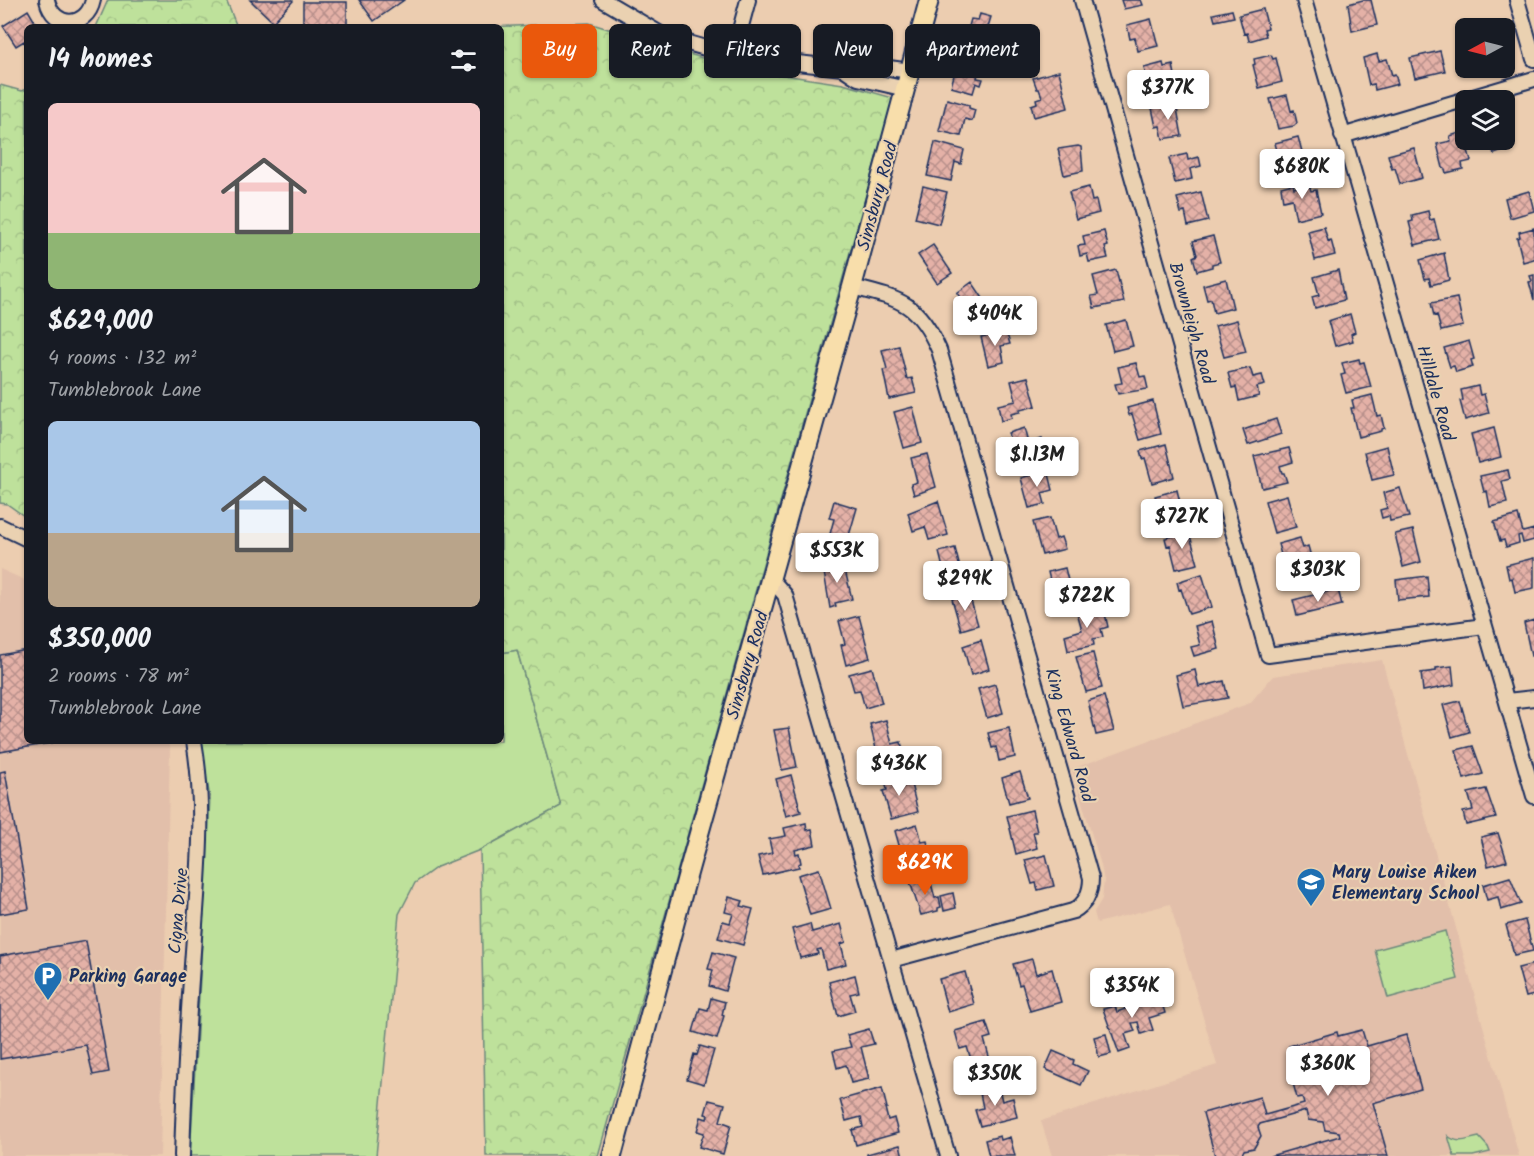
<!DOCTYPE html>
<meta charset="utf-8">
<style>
:root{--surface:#171b24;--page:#242831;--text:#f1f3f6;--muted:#9ea1a6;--accent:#ea580c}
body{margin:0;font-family:Kalam,sans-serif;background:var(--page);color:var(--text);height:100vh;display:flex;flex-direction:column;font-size:22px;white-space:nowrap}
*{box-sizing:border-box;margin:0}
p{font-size:20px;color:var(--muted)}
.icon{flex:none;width:33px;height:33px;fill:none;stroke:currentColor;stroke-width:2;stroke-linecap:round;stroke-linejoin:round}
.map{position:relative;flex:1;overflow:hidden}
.details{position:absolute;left:24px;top:24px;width:480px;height:720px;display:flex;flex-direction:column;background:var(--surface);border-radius:9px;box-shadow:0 2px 4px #0004}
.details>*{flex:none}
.top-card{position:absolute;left:522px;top:24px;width:570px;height:54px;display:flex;gap:12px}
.needle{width:39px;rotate:263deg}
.buttons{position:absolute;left:1455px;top:18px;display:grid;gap:12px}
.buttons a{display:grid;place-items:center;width:60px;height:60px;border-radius:9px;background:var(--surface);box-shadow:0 2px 4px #0004;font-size:30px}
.price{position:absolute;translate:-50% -51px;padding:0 14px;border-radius:6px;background:#fff;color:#222;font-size:20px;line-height:39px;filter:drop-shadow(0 2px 3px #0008)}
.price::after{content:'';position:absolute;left:50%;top:36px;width:18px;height:14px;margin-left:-9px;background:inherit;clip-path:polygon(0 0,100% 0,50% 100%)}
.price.on{background:var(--accent);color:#fff}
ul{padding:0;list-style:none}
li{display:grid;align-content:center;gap:12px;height:318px;padding:0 24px}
li span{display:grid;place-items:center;height:186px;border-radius:9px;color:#555}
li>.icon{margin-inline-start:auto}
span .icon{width:108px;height:108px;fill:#fffc;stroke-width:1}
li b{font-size:26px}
h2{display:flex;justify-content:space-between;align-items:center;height:72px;padding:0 24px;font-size:26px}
.chip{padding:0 21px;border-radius:9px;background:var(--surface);box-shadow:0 2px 4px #0004;font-size:21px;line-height:54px}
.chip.on{background:var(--accent);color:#fff}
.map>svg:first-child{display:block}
</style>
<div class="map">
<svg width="1534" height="1156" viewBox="0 0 1534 1156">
<defs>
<pattern id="forest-crowns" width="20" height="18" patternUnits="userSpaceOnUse" patternTransform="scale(1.5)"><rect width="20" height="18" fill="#bee19b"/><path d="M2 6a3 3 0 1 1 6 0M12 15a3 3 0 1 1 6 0" fill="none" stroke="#a3c188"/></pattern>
<pattern id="building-cross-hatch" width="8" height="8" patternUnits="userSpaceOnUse" patternTransform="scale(1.5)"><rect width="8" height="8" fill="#e4b1a7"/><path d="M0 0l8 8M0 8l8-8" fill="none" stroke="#b8908b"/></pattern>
</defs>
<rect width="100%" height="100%" fill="#eccdb0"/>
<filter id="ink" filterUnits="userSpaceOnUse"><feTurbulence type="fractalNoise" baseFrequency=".0167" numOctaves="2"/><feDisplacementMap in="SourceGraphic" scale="12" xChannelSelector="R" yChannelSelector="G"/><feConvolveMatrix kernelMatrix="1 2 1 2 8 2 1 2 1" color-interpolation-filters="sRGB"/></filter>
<g filter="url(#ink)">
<path fill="#e2bfaa" d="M0,569L27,581V741H166L170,747L160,1156H0Z
M1382,660L1519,1156H1052L1041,1121L1217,1065L1170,904L1097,923L1094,912L1102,899L1104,881L1101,865L1072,769L1250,703L1273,676Z"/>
<path fill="#bee19b" stroke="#6c887c" stroke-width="1.5" d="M517,650L561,806L480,850L437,867L415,883L399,914L376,1156H190L210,798L200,741H501V653Z
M1445,931L1458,979L1388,998L1375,950Z
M1448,1136C1459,1145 1467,1139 1479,1137L1488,1147L1490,1152L1473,1156H1454Z"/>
<path fill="url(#forest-crowns)" stroke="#6c887c" stroke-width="1.5" d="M108,0H226L237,27H96Z
M589,23L731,67L843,84L893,98L598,1156H486L480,850L561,806L517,650L501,653V27H485Z
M0,85L22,91L27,89V518L7,504L0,503Z"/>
<path fill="url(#building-cross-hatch)" stroke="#1b2f5e" stroke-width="1.5" d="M250,0H292L293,1L273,22Z
M359,0H404L374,21Z
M1121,0H1141L1143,5L1124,9Z
M1363,0H1371L1377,25L1352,31L1348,4Z
M303,2H347V27H303Z
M1263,9L1268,28L1264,29L1266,36L1249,41L1247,33L1244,34L1239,15Z
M28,10L38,27H27V46L24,41L16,46L3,26Z
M1232,10L1234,17L1215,21L1213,14Z
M980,14L991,17L981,49L964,44L971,19L978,20Z
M1151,19L1158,46L1138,51L1135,38L1130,39L1127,25Z
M1466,36V55L1464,56L1459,38Z
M1440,51L1445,71L1415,78L1410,58Z
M1377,54L1379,61L1387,59L1392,75L1395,74L1398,84L1375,90L1374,84L1369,85L1363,58Z
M959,55L981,61L977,78L983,79L981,85L976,83L973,93L951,87Z
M1271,55L1273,59L1276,58L1282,82L1259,88L1253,65L1255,64L1254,59Z
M1163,63L1164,67L1173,65L1175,75L1167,77L1170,91L1147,96L1144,81H1147L1144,68Z
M1059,71L1068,108L1034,117L1031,105L1037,103L1036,99L1042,97L1039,89H1037L1033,78Z
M1287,95L1291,111L1294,110L1297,123L1294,126L1278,129L1270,99Z
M947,99L969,105V108L975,110L972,121L965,119L961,136L939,131Z
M1176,103L1182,136L1163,139L1160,126L1156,127L1152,108Z
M1508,121L1514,138L1509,140L1512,148L1494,154L1489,140H1504V122Z
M1463,132L1471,161L1462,163L1463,169L1446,173L1445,169L1443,168L1437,144L1451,141L1450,136Z
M1298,137L1303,155L1306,154L1309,167L1283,175L1275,143Z
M935,142L964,150L961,164L955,162L951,181L927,176Z
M1078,146L1081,147L1083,171L1064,175L1058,149Z
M1414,148L1422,178L1400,184L1395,168L1392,169L1388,155Z
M1187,154L1188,160L1199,157L1201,166L1190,169L1192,179L1175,183L1169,158Z
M1293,184L1294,188L1309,184L1311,191L1316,190L1321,213L1296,219L1292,199L1283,201L1281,187Z
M923,186L947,192L939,224L915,218Z
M1089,187L1092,201L1096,200L1099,213L1076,219L1069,192Z
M1529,191L1534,211L1510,218L1505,198Z
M1201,192L1208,221L1188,226L1185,212L1181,213L1177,198Z
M1428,211L1430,220L1434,219L1439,239L1415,245L1409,222L1413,221L1412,215Z
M1324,227L1328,241L1331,240L1335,255L1315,260L1308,231Z
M1534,228V259L1523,262L1517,238L1520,237L1519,232Z
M1104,231L1108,246L1105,247L1108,258L1089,262L1087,254L1080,256L1078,246L1085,245L1083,236Z
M1213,236L1220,262L1212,264V267L1197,271L1193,257L1197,255L1193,241Z
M933,245L952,273L937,283L918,255Z
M1444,253L1449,280L1431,285L1429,278L1425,279L1420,260Z
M1116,270L1124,302L1094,308L1091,296L1098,295L1093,276Z
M1338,270L1344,300L1315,308L1312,297L1319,295L1314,277Z
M1534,275V300L1529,282L1532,281L1530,276Z
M1226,279L1233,308L1214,313L1211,299L1207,300L1203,285Z
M972,282L989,307L974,318L957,293Z
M1457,298L1463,326L1441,331L1437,315L1434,316L1431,303Z
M1350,314L1355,332L1351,334L1353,341L1335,346L1328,321Z
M1126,320L1133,346L1113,351L1106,325Z
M1237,320L1246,352L1224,357L1215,326Z
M1006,331L1010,344L1001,346L1004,362L988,366L981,337Z
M1469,341L1474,359L1471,360L1473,367L1456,372L1454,366L1450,367L1444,348Z
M899,346L907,379L912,378L916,393L889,399L883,370L887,369L882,350Z
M1359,359L1360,363L1364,362L1371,387L1346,393L1341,375L1345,374L1342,363Z
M1136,363L1140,377L1145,376L1148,389L1118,394L1115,384L1122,383L1118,367Z
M1250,368L1253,377L1262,375L1265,385L1257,387L1259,396L1239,401L1236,387L1232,388L1228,373Z
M1028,377L1036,406L1020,410V412L1011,414L1012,418L1001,421L998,405L1016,401L1011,381Z
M1478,386L1480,395L1484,394L1489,413L1465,420L1460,401L1463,400L1461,390Z
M1372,395L1377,416L1381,415L1384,428L1381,429V431L1358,437L1351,408H1354L1352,400Z
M1153,401L1161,434L1140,440L1132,414L1129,415L1127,408Z
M913,407L922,443L904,448L894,412Z
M1276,419L1281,434L1248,445L1243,430Z
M1024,428L1028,443L1042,439L1046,453L1016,462L1008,433Z
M1494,428L1501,457L1478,463L1471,434Z
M1166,444L1174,477L1152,483L1145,458L1142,459L1140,451Z
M1387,446L1394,475L1372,480L1365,452Z
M1289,448L1293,462L1280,466L1282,473H1284L1287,482L1262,488L1254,456Z
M927,454L936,487L914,495L911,484L917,482L911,458Z
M1048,470L1053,490L1042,493L1045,504L1029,508L1021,478Z
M1508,470L1510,479L1502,481L1507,503L1490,507L1487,491L1484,492L1480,476Z
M1400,488L1409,517L1390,521L1389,516L1382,518L1380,510L1387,508L1383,493Z
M1177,490L1184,519L1162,524L1155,496Z
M1287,495L1296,527L1274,533L1265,501Z
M834,501L857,508L848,539L830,534L834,519L829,518Z
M938,501L948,535L929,540L925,527L913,531L908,513Z
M1518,515L1523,532L1534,529V540L1523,543L1521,535L1518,536L1519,543L1506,547L1504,540L1500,541L1494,522Z
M1050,518L1056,539L1061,537L1065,549L1042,555L1033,522Z
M1413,530L1421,562L1403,567L1395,534Z
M1189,532L1198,564L1176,569L1170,545L1167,546L1165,538Z
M1300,538L1303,548L1308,546L1313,564L1307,565L1309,570L1287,576L1278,544Z
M955,548L963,580L947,584L939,552Z
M1534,558V588L1515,592L1512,578L1509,579L1506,565Z
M843,562L852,599L835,603L836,606L830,608L823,566Z
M1065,568L1072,597L1055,601L1048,572Z
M1202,574L1212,607L1189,614L1181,589L1179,590L1177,582Z
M1427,576L1429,597L1398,600L1396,580Z
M1338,589L1342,605L1297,616L1293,600Z
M969,594L978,625L961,630L952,599Z
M1096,607V611L1104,609L1108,627L1101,629L1103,637L1093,639L1094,645L1068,651L1065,635L1082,630L1077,612Z
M859,616L870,658L846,665L841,645L845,644L839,621Z
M1534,620V655L1531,656L1524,623Z
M1212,621L1219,649L1194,656L1191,647L1200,645L1195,626Z
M981,640L989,669L971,675L963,646Z
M27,650V741H61L0,752V655Z
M1093,653L1102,688L1086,692L1076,657Z
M1452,666L1454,685L1423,691L1421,673L1436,671V668Z
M872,668L882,703L865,708L860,690L854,691L849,674Z
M1195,670L1199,687L1224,681L1228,698L1183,706L1176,675Z
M995,684L1003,713L987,718L978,689Z
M1104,696L1114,731L1096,735L1088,701Z
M1460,701L1469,732L1452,737L1443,705Z
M886,720L892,744L901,742L905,758L876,766L872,750L876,749L870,724Z
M789,728L797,767L782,770L774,730Z
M1009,728L1015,757L999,761L996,747L992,748L988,733Z
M1473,746L1483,774L1464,779L1456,750Z
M5,771L29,909L0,914V772Z
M898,771L902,786L911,784L918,812L891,819L883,791L887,790L884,775Z
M1020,772L1028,798L1009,803L1002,778Z
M791,775L801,812L786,816L776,779Z
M1486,789L1496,818L1466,825L1463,812L1473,810L1468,793Z
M1032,810L1037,832H1033L1037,848L1016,854L1007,816Z
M806,823L807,830L812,829L815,845L795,850L796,854L799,853L801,863L798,864L799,867L763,875L758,856L772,853L769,839L786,836L784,828Z
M917,824L922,842L927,841L931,854L926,856L929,866L907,873L895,831Z
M1498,833L1507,861L1488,866L1481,837Z
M1046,855L1054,886L1038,890L1036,883L1032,884L1025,860Z
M819,869L831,909L810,915L798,875Z
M929,876L935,898L939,897L941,907L938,908V911L921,915L910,882L912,880Z
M1510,877L1521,904L1501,910L1498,897L1487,900L1483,885Z
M953,893L956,908L944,911L941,896Z
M729,897L743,901L741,906L753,909L743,945L718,938L723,921L730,923L733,914L725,912Z
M1525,920L1533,951L1514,955L1506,925Z
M810,924L812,932L841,924L846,942L841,944L846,964L826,969L821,949L817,950L818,954L800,958L792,929Z
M86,941L109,1072L93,1075L86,1045L0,1059V956Z
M713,952L734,958L725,991L709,986L713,970L708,969Z
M1032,959L1036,974L1052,969L1061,1002L1030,1011L1022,984L1019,985L1013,964Z
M1534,964V995L1526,997L1518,968Z
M965,972L974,1004L948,1012L939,979Z
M855,975L859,992L850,994L855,1011L838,1016L829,982Z
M1140,993L1142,1001L1155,997L1156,1002L1161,1000L1165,1013L1149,1018L1153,1030L1141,1034L1138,1022L1132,1023L1135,1031L1125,1034L1130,1049L1119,1053L1103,1009L1115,1006L1117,1012L1125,1009L1122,1000L1129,998L1131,1004L1135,1002L1133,995Z
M711,998L725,1002L722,1015L724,1016L717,1039L693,1032L700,1008L708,1010Z
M986,1022L991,1037L984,1039L992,1067L975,1072L967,1047L960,1049L955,1031Z
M869,1029L874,1044L861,1047L869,1079L851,1083L846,1065L837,1068L833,1051L851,1047L847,1035Z
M1362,1030L1367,1046L1406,1035L1421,1089L1373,1103L1388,1156H1270L1340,1136L1339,1132L1325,1130L1323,1122L1308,1120L1306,1111L1260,1124L1258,1127L1261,1136L1254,1148L1244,1150L1241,1156H1215L1203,1113L1260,1097L1265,1115L1304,1104L1302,1097L1297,1098L1291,1076L1296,1074L1289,1046L1337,1032L1338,1036Z
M1106,1034L1111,1054L1099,1057L1094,1037Z
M700,1046L714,1050L704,1084L687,1079L694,1054L697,1055Z
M1053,1051L1074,1060L1073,1064L1088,1071L1081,1085L1045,1069Z
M998,1084L1002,1101L1013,1098L1017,1117L980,1126L975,1110L983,1108L979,1088Z
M882,1088L887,1108H885L888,1120L894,1118L898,1133L856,1145L852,1130L863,1127L861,1117L846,1121L840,1100Z
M709,1100L725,1104L720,1121L731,1125L723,1154L699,1147L704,1133L697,1131L701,1117L707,1119L708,1115L705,1114Z
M1000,1136L1001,1140L1010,1137L1015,1156H989L985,1140Z
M900,1145L903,1156H867V1154Z"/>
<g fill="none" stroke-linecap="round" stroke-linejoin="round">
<g stroke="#1b2f5e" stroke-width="18">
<path id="minor" d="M47,0C53,29 87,29 93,0
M603,0L664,36L733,56L843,68L859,64L911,71
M1082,0L1268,655L1484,626
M1304,0L1534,796
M1517,0L1534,59
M733,56L748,0
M843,68L858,78L906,89
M1342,136L1534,79
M852,287C900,299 918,302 939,350L1091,878C1091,893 1086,904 1073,911L891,960
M0,526L27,539
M771,579L785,595L948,1156
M1507,701L1534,698
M182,1156C184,1087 188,1019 193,951C198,880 206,811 194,741"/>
</g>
<g stroke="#1b2f5e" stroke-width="22">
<path id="major" d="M612,1156L688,873L852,287L929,0"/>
</g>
<use href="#minor" stroke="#ead1b1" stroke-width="14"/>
<use href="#major" stroke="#f8deab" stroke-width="18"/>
</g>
</g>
<defs>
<g id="school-pin" transform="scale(1.5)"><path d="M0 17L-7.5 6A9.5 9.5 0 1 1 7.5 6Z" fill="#1f6fb2" stroke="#ead1b1"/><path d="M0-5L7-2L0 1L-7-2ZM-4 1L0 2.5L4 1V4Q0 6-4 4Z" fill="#fff"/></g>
<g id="parking-pin" transform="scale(1.5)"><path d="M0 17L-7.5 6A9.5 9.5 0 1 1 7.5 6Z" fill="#1f6fb2" stroke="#ead1b1"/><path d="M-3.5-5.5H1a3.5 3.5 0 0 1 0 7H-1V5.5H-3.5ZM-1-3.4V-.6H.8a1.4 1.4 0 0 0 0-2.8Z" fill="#fff"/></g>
</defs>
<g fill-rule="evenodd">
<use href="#school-pin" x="1311" y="882"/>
<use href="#parking-pin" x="48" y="976"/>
</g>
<g text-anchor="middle" stroke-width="4.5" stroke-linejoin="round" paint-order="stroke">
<g font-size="18" fill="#1b2f5e" stroke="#ead1b1">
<text transform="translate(877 196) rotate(-75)" y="6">Simsbury Road</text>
<text transform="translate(1192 323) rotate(74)" y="6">Brownleigh Road</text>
<text transform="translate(1436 393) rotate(74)" y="6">Hilldale Road</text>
<text transform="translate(747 665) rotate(-74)" y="6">Simsbury Road</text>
<text transform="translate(1070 735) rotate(74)" y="6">King Edward Road</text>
<text transform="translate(178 911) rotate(-85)" y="6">Cigna Drive</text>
</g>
<g font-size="18" font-weight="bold" fill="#1b2f5e" stroke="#ead1b1" text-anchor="start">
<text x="1332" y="878">Mary Louise Aiken<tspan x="1332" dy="21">Elementary School</tspan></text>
<text x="69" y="982">Parking Garage</text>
</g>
</g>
</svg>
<div class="buttons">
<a><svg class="needle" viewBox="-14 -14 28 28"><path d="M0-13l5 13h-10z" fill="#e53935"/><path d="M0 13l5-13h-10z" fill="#9ea1a6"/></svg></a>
<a><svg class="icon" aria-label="layers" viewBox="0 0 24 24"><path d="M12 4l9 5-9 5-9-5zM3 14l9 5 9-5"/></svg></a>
</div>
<b class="price" style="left:1168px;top:121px">$377K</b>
<b class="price" style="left:1302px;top:200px">$680K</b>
<b class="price" style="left:995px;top:347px">$404K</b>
<b class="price" style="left:1037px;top:488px">$1.13M</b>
<b class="price" style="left:1182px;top:550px">$727K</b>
<b class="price" style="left:837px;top:584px">$553K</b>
<b class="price" style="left:1318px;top:603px">$303K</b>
<b class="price" style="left:965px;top:612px">$299K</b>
<b class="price" style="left:1087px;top:629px">$722K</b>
<b class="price" style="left:899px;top:797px">$436K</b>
<b class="price on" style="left:925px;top:896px">$629K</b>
<b class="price" style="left:1132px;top:1019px">$354K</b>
<b class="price" style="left:1328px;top:1097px">$360K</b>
<b class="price" style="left:995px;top:1107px">$350K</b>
<div class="top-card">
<a class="chip on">Buy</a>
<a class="chip">Rent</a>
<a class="chip">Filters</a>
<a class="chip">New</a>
<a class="chip">Apartment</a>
</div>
<section class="details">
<h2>14 homes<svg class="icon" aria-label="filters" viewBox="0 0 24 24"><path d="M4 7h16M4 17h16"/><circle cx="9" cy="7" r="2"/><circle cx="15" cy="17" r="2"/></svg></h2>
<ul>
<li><span style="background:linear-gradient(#f6c9c9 70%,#8fb573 0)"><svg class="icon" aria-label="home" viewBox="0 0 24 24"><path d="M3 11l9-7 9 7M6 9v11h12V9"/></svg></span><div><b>$629,000</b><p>4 rooms · 132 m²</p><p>Tumblebrook Lane</p></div></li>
<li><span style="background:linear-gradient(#a9c7e8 60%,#b9a48a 0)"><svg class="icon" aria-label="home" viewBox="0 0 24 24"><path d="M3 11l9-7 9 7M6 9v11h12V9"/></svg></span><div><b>$350,000</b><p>2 rooms · 78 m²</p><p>Tumblebrook Lane</p></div></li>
</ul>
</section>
</div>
